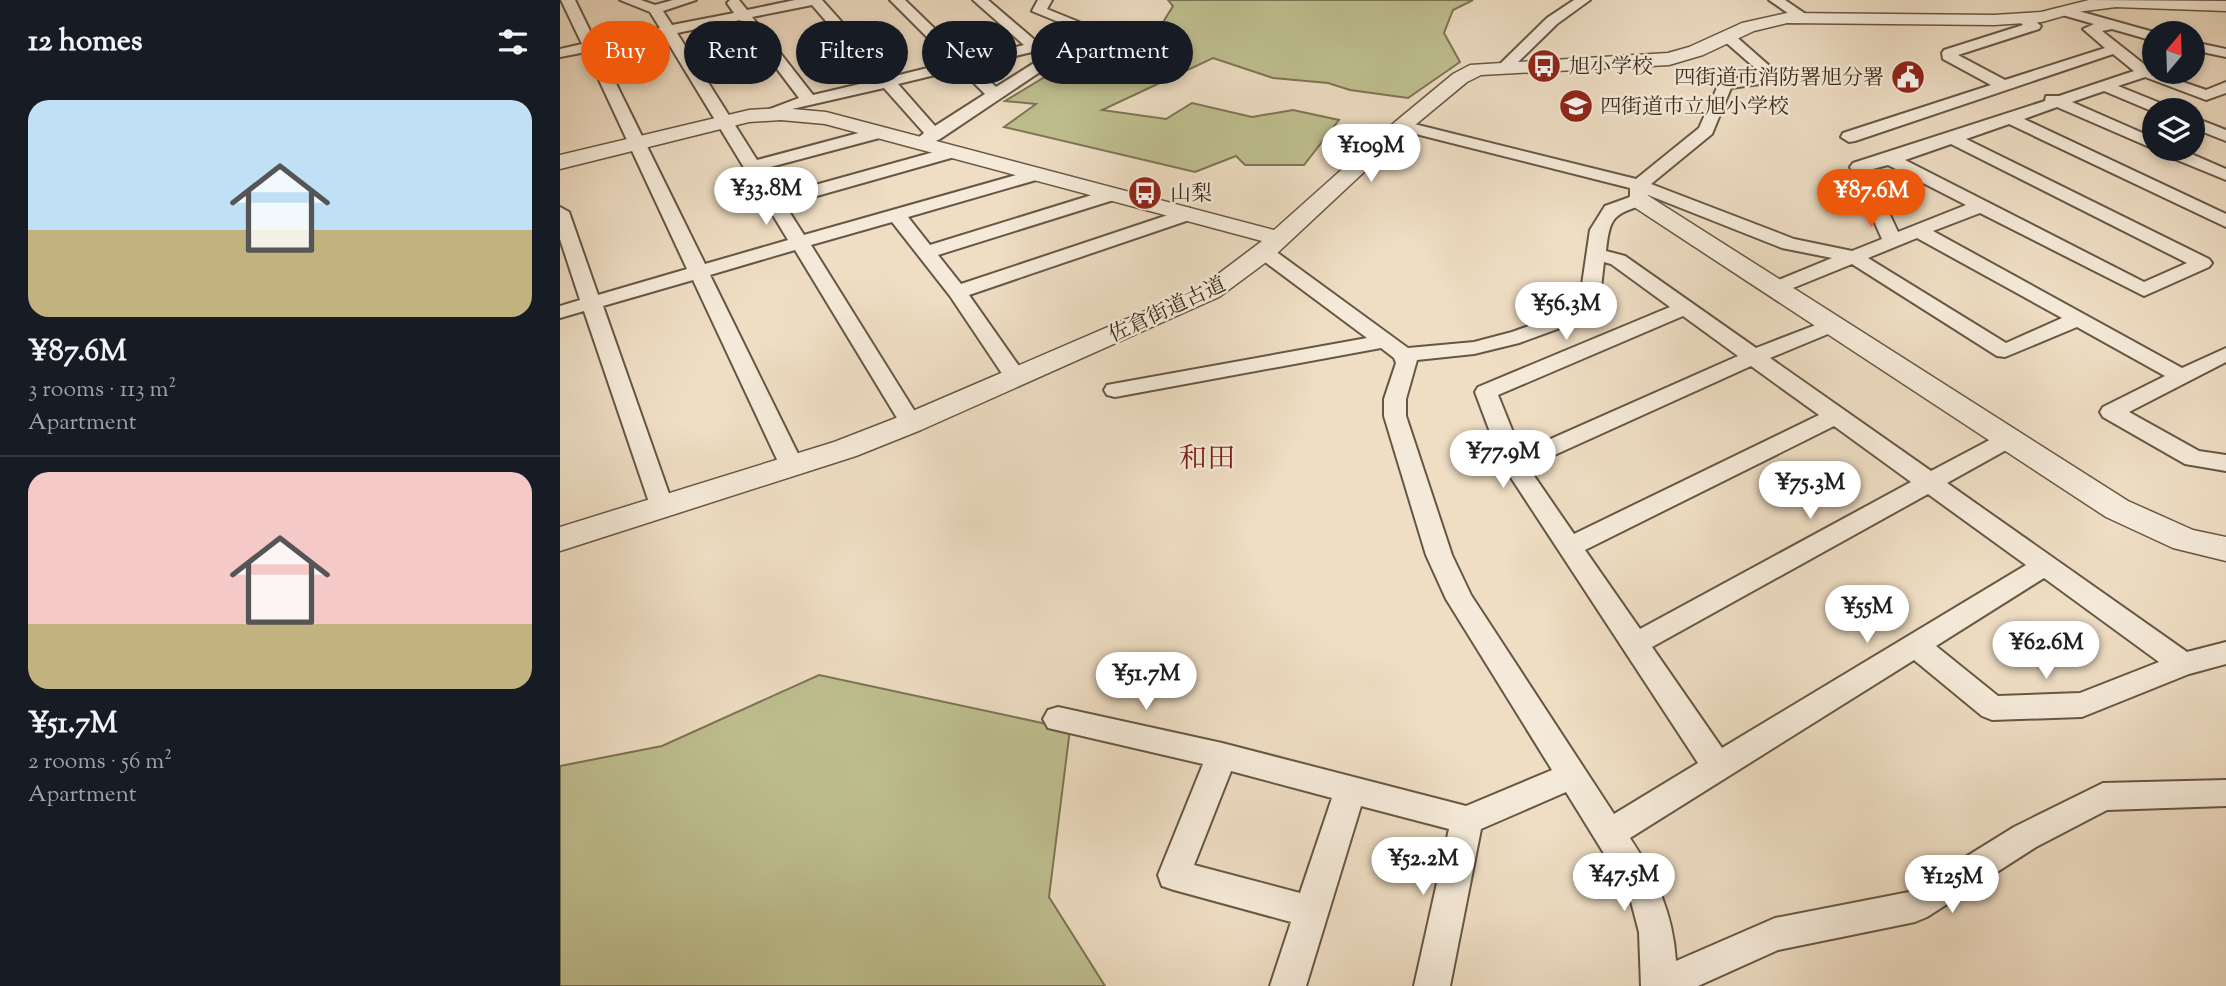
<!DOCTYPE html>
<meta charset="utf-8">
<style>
:root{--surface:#171b24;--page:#20242c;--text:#f1f3f6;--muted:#9ea1a6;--line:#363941;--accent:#ea580c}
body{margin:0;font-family:"Sorts Mill Goudy","Noto Serif JP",serif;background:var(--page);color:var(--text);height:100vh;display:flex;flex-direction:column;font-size:26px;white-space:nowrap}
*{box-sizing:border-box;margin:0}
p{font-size:23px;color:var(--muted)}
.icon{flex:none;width:38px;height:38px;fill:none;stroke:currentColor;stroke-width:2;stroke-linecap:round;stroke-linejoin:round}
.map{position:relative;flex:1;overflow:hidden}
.details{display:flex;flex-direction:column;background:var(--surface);width:560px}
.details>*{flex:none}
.guide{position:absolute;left:21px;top:21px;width:665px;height:63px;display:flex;gap:14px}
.needle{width:46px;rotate:19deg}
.controls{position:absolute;left:1582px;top:21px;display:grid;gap:14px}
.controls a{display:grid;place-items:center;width:63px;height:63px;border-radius:50%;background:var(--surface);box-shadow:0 4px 10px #0003;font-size:35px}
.price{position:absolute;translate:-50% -60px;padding:0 16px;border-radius:24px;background:#fff;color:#222;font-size:23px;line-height:46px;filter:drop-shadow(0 2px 4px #0008)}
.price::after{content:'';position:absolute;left:50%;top:42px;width:21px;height:16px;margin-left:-10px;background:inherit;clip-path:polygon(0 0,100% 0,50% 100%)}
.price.selected{background:var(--accent);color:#fff}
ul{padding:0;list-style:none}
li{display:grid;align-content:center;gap:14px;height:371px;padding:0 28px}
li+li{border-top:2px solid var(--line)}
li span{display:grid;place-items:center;height:217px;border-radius:21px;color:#555}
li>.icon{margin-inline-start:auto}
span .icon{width:126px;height:126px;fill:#fffc;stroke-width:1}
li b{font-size:30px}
h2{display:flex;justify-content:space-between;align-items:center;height:84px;padding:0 28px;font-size:30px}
.chip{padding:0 24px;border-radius:32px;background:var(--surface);box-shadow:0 4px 10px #0003;font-size:24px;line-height:63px}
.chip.selected{background:var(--accent);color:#fff}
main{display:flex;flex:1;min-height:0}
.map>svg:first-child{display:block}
</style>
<main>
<section class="details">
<h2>12 homes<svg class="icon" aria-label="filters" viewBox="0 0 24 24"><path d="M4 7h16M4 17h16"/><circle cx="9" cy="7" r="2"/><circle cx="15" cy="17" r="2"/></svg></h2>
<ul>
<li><span style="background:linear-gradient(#bfe0f5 60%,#c2b280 0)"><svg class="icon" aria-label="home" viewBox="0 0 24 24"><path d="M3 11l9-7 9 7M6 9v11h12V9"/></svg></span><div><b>¥87.6M</b><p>3 rooms · 113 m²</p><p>Apartment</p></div></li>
<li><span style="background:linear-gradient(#f6c9c9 70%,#c2b280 0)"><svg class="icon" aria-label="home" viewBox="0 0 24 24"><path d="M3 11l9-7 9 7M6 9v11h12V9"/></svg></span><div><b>¥51.7M</b><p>2 rooms · 56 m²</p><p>Apartment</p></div></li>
</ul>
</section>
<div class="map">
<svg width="1666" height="986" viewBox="0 0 1666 986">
<rect width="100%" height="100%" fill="#efdec4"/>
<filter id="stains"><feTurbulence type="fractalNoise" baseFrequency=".00286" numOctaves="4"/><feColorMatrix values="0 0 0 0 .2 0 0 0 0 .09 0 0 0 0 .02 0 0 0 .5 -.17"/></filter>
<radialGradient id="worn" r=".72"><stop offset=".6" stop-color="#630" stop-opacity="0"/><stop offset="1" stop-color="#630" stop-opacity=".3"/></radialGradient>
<path fill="#bfc090" stroke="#7c7555" stroke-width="2" d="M608,0H913L893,10L884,33L900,62L848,98L790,90L768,83L713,78L653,58L542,110L606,119L632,103L692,117L733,110L779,120L744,165H685L676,156L635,172L444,127L476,104L445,101L549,38L597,32L613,6Z
M259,675L510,729L489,897L545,986H0V766L102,746Z"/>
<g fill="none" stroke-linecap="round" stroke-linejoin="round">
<g stroke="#665744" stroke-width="4">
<path id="minor" d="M1,0H15L35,41L100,28L90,12L60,0H81L95,5L113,0H136L103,11L112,25L174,13L167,3L170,0H179L187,10L235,0H262L331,77L392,62L330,0H345L406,59L464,45L413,0H428L490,53L523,32L472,11L478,0H492L487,9L541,31L380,139L360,148L352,143L364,133L324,88L232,109L214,118H202L200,115L202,112L239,98L180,20L117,33L197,160L321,127L329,132L327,136L203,169L219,195L392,147L400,152L398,156L225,205L244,235L477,169L486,174L483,178L348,217L370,245L548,190L554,189L563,194L560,198L378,255L401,284L629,208L638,214L635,218L409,295L466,376L463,381H447L390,296L332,222L251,245L362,423L359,428L351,430L343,428L340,423L235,250L150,275L244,466L240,472L232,474L224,472L220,466L133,280L43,306L114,508L111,514L102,517L93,514L24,311L0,318V306L20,300L0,239V207L9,212L38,295L127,269L26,52L0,57V49L22,44ZM252,5L317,80L253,95L192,17ZM104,36L228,240L145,264L39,49ZM472,52L482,58L436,87L414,66ZM400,69L425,94L375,126L338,84Z
M1014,0H1030L997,24L951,69H941L938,66L941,63L987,18Z
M1209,0H1225L1250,17L1248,20H1238Z
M1504,7L1597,33H1594V41L1552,29L1542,31L1594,72L1646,90L1666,82V93L1646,100L1585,77L1558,86L1610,107L1612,110L1594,112L1544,91L1512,102L1594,138V149L1497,107L1464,119L1666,214V227L1449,124L1406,139L1649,259L1652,263L1649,267L1584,296L1420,213L1373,231L1622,368L1666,348V362L1569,412L1639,451L1666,455V471L1625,464L1543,417L1540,412L1543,407L1605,376L1517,327L1445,357L1437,356L1292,264L1223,292H1209L1206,288L1209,284L1272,258L1222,248L1088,195L1085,204C1053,215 1050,216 1046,251L1065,256L1196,348L1266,321H1280L1283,325L1280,329L1210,358L1371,471L1441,434L1449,431L1457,434L1461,439L1457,444L1387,483L1627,652L1666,642V664L1629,674L1522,717L1432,720L1422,716L1354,660L1070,838C1096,877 1113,913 1116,961L1215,918L1349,892L1454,827L1543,783L1666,780V806L1547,810L1476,847L1367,917L1355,922L1218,950L1138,986H1081L1079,932L1069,894L1006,792L921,829L890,986H854L889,829L801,806L746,986H710L731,922L614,890L602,886L598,875L643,764L488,728L483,719L488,710L498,707L662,743L906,806L992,770L886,599L866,555L824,416V399L836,363L834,358L821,348L555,397L547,395L544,390L547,385L807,338L697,256L694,252L704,246L711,248L848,348L914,342L952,332L1016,309L1019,305L1030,230L1045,206L1070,197V188L836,129L834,126L842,121L1076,179L1139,128L1160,81L1202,74L1162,39L1160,36L1162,33H1172L1222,77L1214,82L1171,88L1152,134L1091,184L1234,239L1292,251L1322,239L1290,167L1293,163L1485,101L1486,96H1499L1574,71L1553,54L1295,141L1289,142L1281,137L1283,133L1431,85L1383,59L1382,53L1384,50L1463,25L1457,19L1459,16H1469L1481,26L1479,29L1398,55L1445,80L1545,48L1523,29L1534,24L1499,14L1497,11ZM1391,144L1627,263L1584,282L1345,160ZM1328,165L1406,205L1338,232L1309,170ZM1357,238L1502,318L1446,343L1308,258ZM1044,262L1051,264L1110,307L918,387L915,392L942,464L1138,763L1054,814L911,595L892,555L846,416V399L857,360L914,354L959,343L1030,317L1039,305ZM1123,316L1178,356L961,452L938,395ZM1191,366L1259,415L1014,534L968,467ZM1274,426L1351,482L1080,629L1025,550ZM1368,494L1466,565L1162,748L1092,647ZM1484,578L1599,662L1520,693L1438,696L1376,646ZM671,771L772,798L740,893L634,865Z
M1633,42L1666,49V57L1633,50Z
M1633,117L1666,130V141L1633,128Z
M1598,149H1620L1666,169V180L1600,153Z"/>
</g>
<g stroke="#665744" stroke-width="3">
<path id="tertiary" d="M1529,0L1666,1V11L1556,7L1517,12L1482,22L1434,25L1227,23L1194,31L1143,55L1109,65L921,75L907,82L849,130L713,257L659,297L361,430L296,456L0,551V527L274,442L341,416L641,287L702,241L265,124L221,120L189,122L0,169V155L189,110L221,108L266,112L714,230L835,122L893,74L910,65L1108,53L1129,47L1182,23L1227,13L1434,15L1481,12Z
M1079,193L1087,195L1568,501L1633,530L1666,537V561L1613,548L1546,517L1071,205L1067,200L1071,195Z"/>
</g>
<use href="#minor" fill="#f5ead9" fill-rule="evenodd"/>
<use href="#tertiary" fill="#f5ead9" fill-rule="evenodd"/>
</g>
<defs>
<g id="bus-disc" transform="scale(1.75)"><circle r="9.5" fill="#8f2418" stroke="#f5ead9"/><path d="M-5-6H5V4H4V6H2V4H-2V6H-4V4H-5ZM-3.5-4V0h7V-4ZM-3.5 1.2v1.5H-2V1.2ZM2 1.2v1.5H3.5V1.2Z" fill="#fff"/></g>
<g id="civic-disc" transform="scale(1.75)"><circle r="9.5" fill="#8f2418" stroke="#f5ead9"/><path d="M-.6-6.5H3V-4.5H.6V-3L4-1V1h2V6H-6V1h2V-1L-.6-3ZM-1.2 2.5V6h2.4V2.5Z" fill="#fff"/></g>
<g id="school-disc" transform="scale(1.75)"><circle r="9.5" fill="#8f2418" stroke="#f5ead9"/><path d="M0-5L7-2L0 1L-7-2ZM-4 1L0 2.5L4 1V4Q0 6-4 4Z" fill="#fff"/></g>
</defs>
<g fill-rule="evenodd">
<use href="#bus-disc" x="984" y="66"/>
<use href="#civic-disc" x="1348" y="77"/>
<use href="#school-disc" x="1016" y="106"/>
<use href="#bus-disc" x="585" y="193"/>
</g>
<g text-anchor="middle" stroke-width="5" stroke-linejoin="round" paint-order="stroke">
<g font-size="21" fill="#382a1a" stroke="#f5ead9" text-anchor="start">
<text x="1009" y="73">旭小学校</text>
<text x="1324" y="84" text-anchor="end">四街道市消防署旭分署</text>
<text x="1040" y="113">四街道市立旭小学校</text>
<text x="610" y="200">山梨</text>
</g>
<g font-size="21" fill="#382a1a" stroke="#f5ead9">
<text transform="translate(607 309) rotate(-25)" y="7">佐倉街道古道</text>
</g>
<g font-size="28" fill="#7a1f14" stroke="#f5ead9">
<text x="647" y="467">和田</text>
</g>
</g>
<rect width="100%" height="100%" filter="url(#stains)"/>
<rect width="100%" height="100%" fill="url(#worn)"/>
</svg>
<div class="controls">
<a><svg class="needle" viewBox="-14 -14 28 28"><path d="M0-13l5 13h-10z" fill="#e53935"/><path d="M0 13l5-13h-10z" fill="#9ea1a6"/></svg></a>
<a><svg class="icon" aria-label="layers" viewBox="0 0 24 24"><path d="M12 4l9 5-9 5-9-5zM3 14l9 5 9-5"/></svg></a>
</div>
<b class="price" style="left:811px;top:184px">¥109M</b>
<b class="price" style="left:206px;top:227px">¥33.8M</b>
<b class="price selected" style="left:1311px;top:229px">¥87.6M</b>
<b class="price" style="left:1006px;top:342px">¥56.3M</b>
<b class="price" style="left:943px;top:490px">¥77.9M</b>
<b class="price" style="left:1250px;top:521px">¥75.3M</b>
<b class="price" style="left:1307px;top:645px">¥55M</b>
<b class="price" style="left:1486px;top:681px">¥62.6M</b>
<b class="price" style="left:586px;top:712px">¥51.7M</b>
<b class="price" style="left:863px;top:897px">¥52.2M</b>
<b class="price" style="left:1064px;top:913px">¥47.5M</b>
<b class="price" style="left:1392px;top:915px">¥125M</b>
<div class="guide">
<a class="chip selected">Buy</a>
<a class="chip">Rent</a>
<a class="chip">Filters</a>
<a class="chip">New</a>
<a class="chip">Apartment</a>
</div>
</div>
</main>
